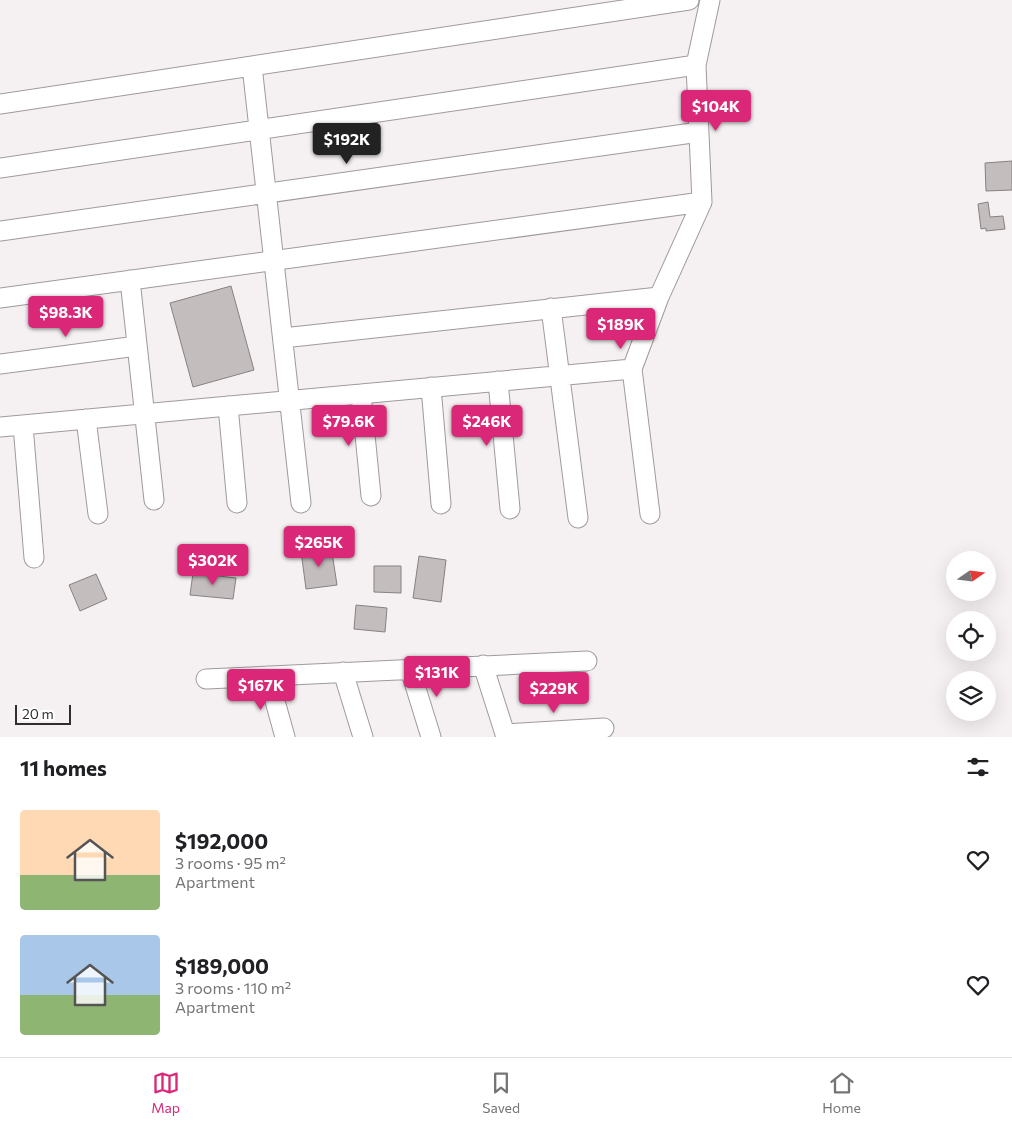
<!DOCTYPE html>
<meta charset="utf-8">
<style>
:root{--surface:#fff;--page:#f2f2f2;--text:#202124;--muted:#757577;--line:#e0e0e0;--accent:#db2777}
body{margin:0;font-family:Commissioner,sans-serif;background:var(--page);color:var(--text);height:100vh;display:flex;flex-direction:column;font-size:19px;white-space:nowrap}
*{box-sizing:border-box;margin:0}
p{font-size:16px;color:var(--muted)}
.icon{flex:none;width:28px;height:28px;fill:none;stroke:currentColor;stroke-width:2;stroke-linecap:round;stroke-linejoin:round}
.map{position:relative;height:737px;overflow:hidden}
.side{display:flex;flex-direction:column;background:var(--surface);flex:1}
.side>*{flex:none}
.needle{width:32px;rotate:76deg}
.fabs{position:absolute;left:946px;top:551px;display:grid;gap:10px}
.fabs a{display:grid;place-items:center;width:50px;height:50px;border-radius:50%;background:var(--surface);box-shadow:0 5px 20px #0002;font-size:25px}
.scale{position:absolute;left:15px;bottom:12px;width:56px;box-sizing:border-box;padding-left:5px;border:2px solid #2f2d2d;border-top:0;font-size:14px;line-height:18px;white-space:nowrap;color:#2f2d2d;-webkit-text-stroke:4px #fff;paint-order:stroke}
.price{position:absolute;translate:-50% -42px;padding:0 11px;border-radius:5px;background:var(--accent);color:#fff;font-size:16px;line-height:32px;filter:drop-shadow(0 1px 2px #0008)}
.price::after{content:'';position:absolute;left:50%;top:30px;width:15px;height:11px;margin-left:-8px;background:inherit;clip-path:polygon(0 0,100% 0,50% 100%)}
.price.selected{background:#222;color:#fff}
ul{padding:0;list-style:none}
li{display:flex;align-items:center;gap:15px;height:125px;padding:0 20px}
li span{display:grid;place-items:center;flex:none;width:140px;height:100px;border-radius:5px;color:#555}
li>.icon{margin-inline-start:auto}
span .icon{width:60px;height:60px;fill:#fffc;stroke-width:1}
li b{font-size:21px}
h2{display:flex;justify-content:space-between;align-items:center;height:60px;padding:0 20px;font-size:21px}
.dock{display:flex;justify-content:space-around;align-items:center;height:70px;border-top:1px solid var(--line);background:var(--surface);font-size:14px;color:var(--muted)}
.dock a{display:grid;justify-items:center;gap:2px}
.dock .selected{color:var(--accent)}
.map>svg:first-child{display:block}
</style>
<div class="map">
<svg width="1012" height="737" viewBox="0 0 1012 737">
<rect width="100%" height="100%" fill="#f5f0f1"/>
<path fill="#c3bdbe" stroke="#868182" d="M1012,161V190L986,191L985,163Z
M988,202L990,217L1003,216L1005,229L986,231V228L981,229L978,204Z
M231,286L254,370L193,387L170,303Z
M331,546L337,585L306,589L301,551Z
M419,556L446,560L441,602L413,598Z
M374,566H401V593L374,592Z
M193,573L236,578L233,599L190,595Z
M96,574L107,599L80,611L69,585Z
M356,605L387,608L385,632L354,629Z"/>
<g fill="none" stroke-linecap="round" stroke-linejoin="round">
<g stroke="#a09a9b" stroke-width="21">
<path id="minor" d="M252,66L301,503
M0,104L689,0
M0,168L696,65
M0,231L699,132
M130,280L154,500
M0,298L702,202
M551,308L578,518
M283,338L659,297
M0,364L137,346
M498,381L510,509
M431,387L441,504
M361,394L371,496
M228,406L237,503
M86,419L98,514
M23,425L34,558
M0,427L632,369
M650,514L632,369L659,297L702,202L696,65L710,0
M483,665L506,737
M410,669L431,737
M343,672L363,737
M268,676L285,737
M206,679L587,661
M505,734L604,728"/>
</g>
<use href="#minor" stroke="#fff" stroke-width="19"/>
</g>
</svg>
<div class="fabs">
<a><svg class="needle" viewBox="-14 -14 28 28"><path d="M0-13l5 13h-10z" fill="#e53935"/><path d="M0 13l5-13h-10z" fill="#757577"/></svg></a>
<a><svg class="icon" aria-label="locate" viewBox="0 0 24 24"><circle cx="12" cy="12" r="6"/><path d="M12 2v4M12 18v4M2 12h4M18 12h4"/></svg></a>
<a><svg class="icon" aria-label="layers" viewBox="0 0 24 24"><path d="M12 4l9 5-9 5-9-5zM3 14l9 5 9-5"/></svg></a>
</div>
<div class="scale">20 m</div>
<b class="price" style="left:716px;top:132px">$104K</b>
<b class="price selected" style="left:347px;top:165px">$192K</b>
<b class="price" style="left:66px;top:338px">$98.3K</b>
<b class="price" style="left:621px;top:350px">$189K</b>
<b class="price" style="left:349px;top:447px">$79.6K</b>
<b class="price" style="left:487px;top:447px">$246K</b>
<b class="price" style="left:319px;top:568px">$265K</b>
<b class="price" style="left:213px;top:586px">$302K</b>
<b class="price" style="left:437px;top:698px">$131K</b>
<b class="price" style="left:261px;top:711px">$167K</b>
<b class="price" style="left:554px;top:714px">$229K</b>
</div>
<section class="side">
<h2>11 homes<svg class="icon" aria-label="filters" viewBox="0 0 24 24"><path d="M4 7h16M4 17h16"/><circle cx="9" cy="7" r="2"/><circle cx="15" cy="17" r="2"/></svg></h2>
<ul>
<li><span style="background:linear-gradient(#ffd9b3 65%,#8fb573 0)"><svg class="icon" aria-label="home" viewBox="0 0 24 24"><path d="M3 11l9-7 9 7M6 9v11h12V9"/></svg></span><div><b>$192,000</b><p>3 rooms · 95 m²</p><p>Apartment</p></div><svg class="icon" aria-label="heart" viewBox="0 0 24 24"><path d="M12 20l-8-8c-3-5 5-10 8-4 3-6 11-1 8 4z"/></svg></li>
<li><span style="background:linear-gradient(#a9c7e8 60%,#8fb573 0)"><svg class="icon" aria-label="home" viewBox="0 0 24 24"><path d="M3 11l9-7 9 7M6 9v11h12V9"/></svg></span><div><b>$189,000</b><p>3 rooms · 110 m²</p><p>Apartment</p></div><svg class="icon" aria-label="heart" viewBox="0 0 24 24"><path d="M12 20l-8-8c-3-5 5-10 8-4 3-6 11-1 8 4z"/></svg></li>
</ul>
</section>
<nav class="dock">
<a class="selected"><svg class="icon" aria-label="map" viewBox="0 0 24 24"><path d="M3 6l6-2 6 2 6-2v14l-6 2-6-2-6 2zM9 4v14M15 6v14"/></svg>Map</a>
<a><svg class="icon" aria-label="saved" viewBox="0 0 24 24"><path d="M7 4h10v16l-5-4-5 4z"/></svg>Saved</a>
<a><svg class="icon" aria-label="home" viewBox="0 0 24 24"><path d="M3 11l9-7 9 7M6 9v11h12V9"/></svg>Home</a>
</nav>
